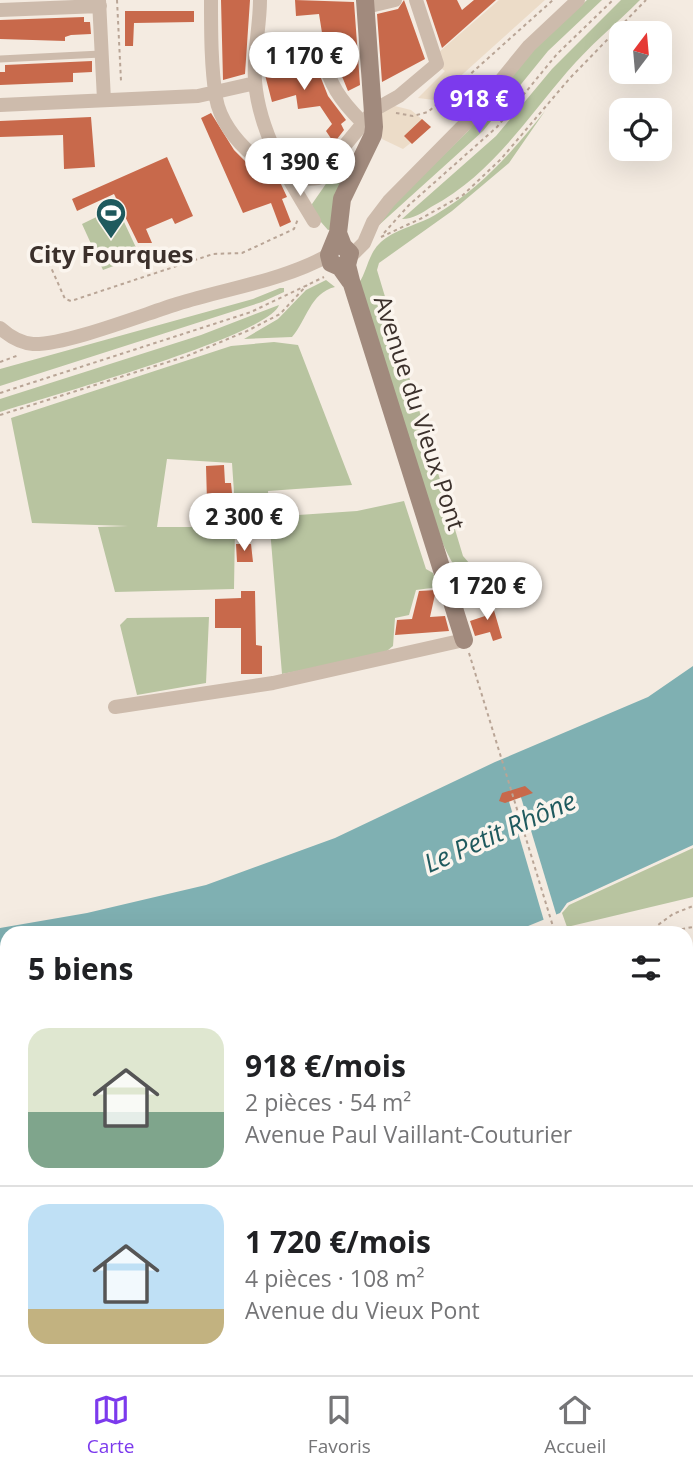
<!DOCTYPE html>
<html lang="fr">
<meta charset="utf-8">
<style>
:root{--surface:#fff;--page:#f2f2f2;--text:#202124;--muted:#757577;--line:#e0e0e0;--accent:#7c3aed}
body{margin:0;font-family:"Open Sans",sans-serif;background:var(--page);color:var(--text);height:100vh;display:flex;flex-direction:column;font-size:26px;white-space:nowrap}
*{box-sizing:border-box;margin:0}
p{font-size:23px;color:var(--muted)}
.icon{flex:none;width:38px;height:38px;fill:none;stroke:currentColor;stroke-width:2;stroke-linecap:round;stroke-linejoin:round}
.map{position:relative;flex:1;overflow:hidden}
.panel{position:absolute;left:0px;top:926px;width:693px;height:450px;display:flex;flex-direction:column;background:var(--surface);border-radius:21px 21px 0 0;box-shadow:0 7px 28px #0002}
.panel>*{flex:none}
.needle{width:46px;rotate:16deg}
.controls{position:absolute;left:609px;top:21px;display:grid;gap:14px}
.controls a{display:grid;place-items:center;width:63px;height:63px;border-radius:14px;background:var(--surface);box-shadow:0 7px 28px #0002;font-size:35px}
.price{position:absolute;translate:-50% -60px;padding:0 16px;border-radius:24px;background:#fff;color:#222;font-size:23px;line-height:46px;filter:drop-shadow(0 2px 4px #0008)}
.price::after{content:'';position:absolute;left:50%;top:42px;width:21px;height:16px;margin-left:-10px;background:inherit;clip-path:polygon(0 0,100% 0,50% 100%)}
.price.current{background:var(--accent);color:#fff}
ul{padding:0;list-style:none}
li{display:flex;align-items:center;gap:21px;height:175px;padding:0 28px}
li+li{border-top:2px solid var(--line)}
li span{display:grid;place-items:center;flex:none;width:196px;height:140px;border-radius:21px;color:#555}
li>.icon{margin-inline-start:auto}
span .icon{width:84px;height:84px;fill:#fffc;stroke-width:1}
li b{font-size:30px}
h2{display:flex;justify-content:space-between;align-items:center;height:84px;padding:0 28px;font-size:30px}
.dock{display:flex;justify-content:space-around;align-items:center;height:98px;border-top:2px solid var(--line);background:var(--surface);font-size:19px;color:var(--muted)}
.dock a{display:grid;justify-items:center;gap:4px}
.dock .current{color:var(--accent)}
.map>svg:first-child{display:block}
</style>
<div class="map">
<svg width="693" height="1375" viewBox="0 0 693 1375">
<rect width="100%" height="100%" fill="#f4ebe1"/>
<path fill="#b8c4a0" d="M587,0H602L548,51L483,131L379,225L382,215L468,131L537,46Z
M621,0H640C616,24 589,46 567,72C525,121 490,176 431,207C422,213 413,219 402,219L496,136L552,69Z
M545,111L509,163L452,211L379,263L377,270L463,556L470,564L461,573C436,559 372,325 359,283C368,270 368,250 386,238C400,228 420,224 435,215C481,188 513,151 545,111Z
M346,155L351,156L333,229L328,230L313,213L312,204Z
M117,207L140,256L103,270L82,224Z
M326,280L335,287C310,293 307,320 292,337L244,339L278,319L306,290Z
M280,288H284V292L262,302L0,386V369L253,299Z
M279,305C269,336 41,398 0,412V399L201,335Z
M274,342L298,345L352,485L268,491L269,508L235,507L232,463L167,459L157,527H235L234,589L115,592L98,527L128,526L32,523L11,418L231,346Z
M404,501L426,569L433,573L439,587L416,590L409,615L395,618L393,646L382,655L282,674L269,517L357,511Z
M209,617L206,683L137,695L120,625L127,618Z
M693,848V897L567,927L562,913L569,905Z
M0,1224H7V1307L0,1319Z
M250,1368H525V1375H242Z"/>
<path fill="#ecdcc8" d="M499,0H545L434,100L418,98L445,71L438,66L439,52Z
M391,105L411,110L431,127L403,149L382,139L380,117L384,108Z"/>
<path fill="#7fb0b2" d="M693,666V845L567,903L560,913L511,933H7V1093L0,1094V928L87,913L206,885L335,838L495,762L648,697Z"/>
<path fill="#f4ebe1" d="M520,794L557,917L544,921L508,798Z"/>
<path fill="#c8694b" d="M221,0H250L245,74L223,80Z
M295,0L354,2L360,85L348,91L332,52L339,50L337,37L323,39L319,14L296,16Z
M404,0L425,59L382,82L377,14L398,9Z
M426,0H457L462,10L474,0H496L442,48Z
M125,11H194V22L134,23L133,46H125Z
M84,17V22H90L91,34L71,35L65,37V41L0,39V20Z
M265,51L266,65L276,63L280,71L300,67L299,60L315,63L328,96L346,120L341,124L344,130L334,143L326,131L332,124L320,106L298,109L296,95L272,102L264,71Z
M92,61V72L73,73V82L0,85V72H5V65Z
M211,113L234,150L248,164L280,182L287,197L282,199L291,222L280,227L271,203L243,213L201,118Z
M91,117L95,167L64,169L63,135L0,137V121Z
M422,119L431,127L412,144L404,136Z
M289,141L292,149L309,144L316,163L302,168L293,166L282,143Z
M167,157L193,216L175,224L172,218L146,229L152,243H138L114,194L77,211L72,199Z
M224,465L225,483H231L232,493H224V500L207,501L206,466Z
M236,544H251L253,562H237Z
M436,590L430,617L445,616L449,631L395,635L397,620L412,619L419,591Z
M241,591H255L256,645L262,646V674H241V628H215V599L241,598Z
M481,600H491L502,638L493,641L490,632L475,636L470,621L485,616Z
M525,786L533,793L505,803L499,801L502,793Z"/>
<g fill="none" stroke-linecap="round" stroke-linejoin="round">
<path stroke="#b9a596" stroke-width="2" stroke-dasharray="3.5 3.5" stroke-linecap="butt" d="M117,0L121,81
M396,113L413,116L428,112L553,0
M384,233L409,205L497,127L557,54L613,0
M381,237L422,218L463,195L501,159L570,78L646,0
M49,263L65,299L71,301L213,254L242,253L294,229L298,219
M0,362L19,355
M0,393L251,312L324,277
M0,415L187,356L247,331L280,314L307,285
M469,653L555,933
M647,933L673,914L693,906
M661,933L693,927
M0,1139H7"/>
<path stroke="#cdbbac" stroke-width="7" d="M0,59L101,54"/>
<path stroke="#cdbbac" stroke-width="14" d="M99,0L104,100
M211,0C211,32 211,67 216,98C223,139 276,185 318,178L374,110L399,96L437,64L416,0
M260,0C260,27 253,54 255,81C259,132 288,179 314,221
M366,7L395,0
M0,10L100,6
M310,54L322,53C329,84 340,100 362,122
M0,105L198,96L255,83
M351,256L364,243L373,222L389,201L466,123L529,46L578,0
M0,328C9,336 20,343 33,344C66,345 142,315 177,304C227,288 282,281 329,255
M115,707L273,683L464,640
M0,1185L7,1187
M7,1332V1340
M17,1368L22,1375
M152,1375L153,1368
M225,1375L233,1368
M538,1375L539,1368"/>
<path stroke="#a18a7d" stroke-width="18" d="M338,233L343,246L350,253L347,265L351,281L464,640
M350,281L340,267L331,263L329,255L338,233L342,199L373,135L374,127L365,0
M649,1368L650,1375"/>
</g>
<defs>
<g id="stadium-pin" transform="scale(1.575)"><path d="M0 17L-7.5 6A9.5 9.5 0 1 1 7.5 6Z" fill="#1f5a5e" stroke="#fbf5ee"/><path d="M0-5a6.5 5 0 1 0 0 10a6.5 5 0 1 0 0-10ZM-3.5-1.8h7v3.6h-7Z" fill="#fff"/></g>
</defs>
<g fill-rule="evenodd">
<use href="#stadium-pin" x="111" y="213"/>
</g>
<g text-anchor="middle" stroke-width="7" stroke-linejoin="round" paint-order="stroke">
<g font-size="24" font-weight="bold" fill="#3b302b" stroke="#fbf5ee">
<text x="111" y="263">City Fourques</text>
</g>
<g font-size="24" fill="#3b302b" stroke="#fbf5ee">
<text transform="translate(419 413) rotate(72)" y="8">Avenue du Vieux Pont</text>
</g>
<g font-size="26" font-style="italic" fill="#1f5a5e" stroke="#fbf5ee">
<text transform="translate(500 832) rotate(-24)" y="9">Le Petit Rhône</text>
</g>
</g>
</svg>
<div class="controls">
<a><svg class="needle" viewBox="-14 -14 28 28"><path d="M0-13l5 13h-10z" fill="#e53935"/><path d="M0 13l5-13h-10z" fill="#757577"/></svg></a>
<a><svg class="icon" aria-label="locate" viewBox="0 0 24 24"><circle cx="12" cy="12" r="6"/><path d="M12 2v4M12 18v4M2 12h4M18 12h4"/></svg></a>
</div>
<b class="price" style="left:304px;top:92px">1 170 €</b>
<b class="price current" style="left:479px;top:135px">918 €</b>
<b class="price" style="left:300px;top:198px">1 390 €</b>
<b class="price" style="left:244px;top:553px">2 300 €</b>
<b class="price" style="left:487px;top:622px">1 720 €</b>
<section class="panel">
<h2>5 biens<svg class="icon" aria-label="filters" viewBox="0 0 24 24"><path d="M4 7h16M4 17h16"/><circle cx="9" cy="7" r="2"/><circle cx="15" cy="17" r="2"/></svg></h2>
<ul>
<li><span style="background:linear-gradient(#dfe7d0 60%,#7fa58c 0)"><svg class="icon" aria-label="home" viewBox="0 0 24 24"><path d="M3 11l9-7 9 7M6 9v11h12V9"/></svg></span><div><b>918 €/mois</b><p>2 pièces · 54 m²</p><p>Avenue Paul Vaillant-Couturier</p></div></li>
<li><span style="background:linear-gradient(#bfe0f5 75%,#c2b280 0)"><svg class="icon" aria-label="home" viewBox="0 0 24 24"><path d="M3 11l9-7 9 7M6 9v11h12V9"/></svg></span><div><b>1 720 €/mois</b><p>4 pièces · 108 m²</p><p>Avenue du Vieux Pont</p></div></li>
</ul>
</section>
</div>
<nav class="dock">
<a class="current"><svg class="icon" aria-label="map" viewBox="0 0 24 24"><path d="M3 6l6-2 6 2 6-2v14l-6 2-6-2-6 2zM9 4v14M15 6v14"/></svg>Carte</a>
<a><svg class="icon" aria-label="saved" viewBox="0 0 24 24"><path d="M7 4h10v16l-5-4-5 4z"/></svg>Favoris</a>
<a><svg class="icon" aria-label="home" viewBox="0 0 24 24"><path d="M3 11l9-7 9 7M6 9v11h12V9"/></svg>Accueil</a>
</nav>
